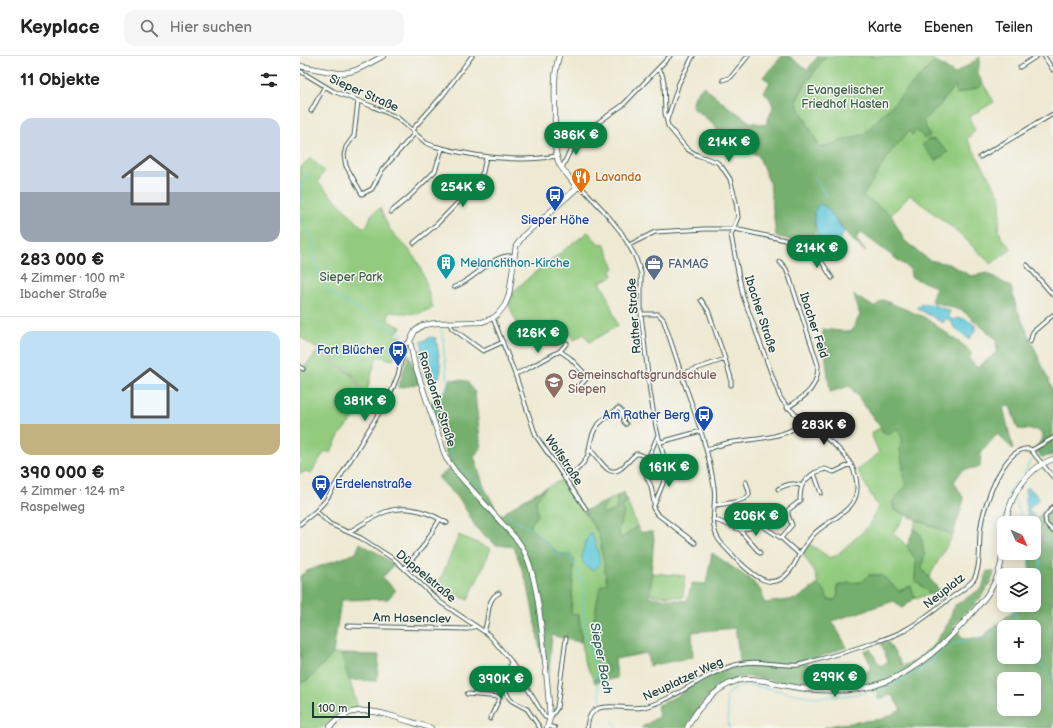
<!DOCTYPE html>
<html lang="de">
<meta charset="utf-8">
<style>
:root{--surface:#fff;--page:#f6f6f6;--text:#222;--muted:#767676;--line:#e0e0e0;--accent:#0b8043}
body{margin:0;font-family:"Balsamiq Sans",sans-serif;background:var(--page);color:var(--text);height:100vh;display:flex;flex-direction:column;font-size:15px;white-space:nowrap}
*{box-sizing:border-box;margin:0}
p{font-size:13px;color:var(--muted)}
.icon{flex:none;width:22px;height:22px;fill:none;stroke:currentColor;stroke-width:2;stroke-linecap:round;stroke-linejoin:round}
.map{position:relative;flex:1;overflow:hidden}
.panel{display:flex;flex-direction:column;background:var(--surface);width:300px}
.panel>*{flex:none}
.needle{width:26px;rotate:134deg}
.buttons{position:absolute;left:697px;top:460px;display:grid;gap:8px}
.buttons a{display:grid;place-items:center;width:44px;height:44px;border-radius:8px;background:var(--surface);box-shadow:0 2px 10px #0003;font-size:20px}
.scale{position:absolute;left:12px;bottom:10px;width:58px;box-sizing:border-box;padding-left:4px;border:2px solid #1f3d34;border-top:0;font-size:11px;line-height:14px;white-space:nowrap;color:#1f3d34;-webkit-text-stroke:3px #f6f6f2;paint-order:stroke}
.price{position:absolute;translate:-50% -34px;padding:0 9px;border-radius:14px;background:var(--accent);color:#fff;font-size:13px;line-height:26px;filter:drop-shadow(0 1px 2px #0008)}
.price::after{content:'';position:absolute;left:50%;top:24px;width:12px;height:9px;margin-left:-6px;background:inherit;clip-path:polygon(0 0,100% 0,50% 100%)}
.price.selected{background:#222;color:#fff}
ul{padding:0;list-style:none}
li{display:grid;align-content:center;gap:8px;height:212px;padding:0 20px}
li+li{border-top:1px solid var(--line)}
li span{display:grid;place-items:center;height:124px;border-radius:12px;color:#555}
li>.icon{margin-inline-start:auto}
span .icon{width:72px;height:72px;fill:#fffc;stroke-width:1}
li b{font-size:17px}
h2{display:flex;justify-content:space-between;align-items:center;height:48px;padding:0 20px;font-size:17px}
header{display:flex;align-items:center;gap:24px;box-sizing:border-box;height:56px;padding:0 20px;background:var(--surface);border-bottom:1px solid var(--line)}
header strong{font-size:19px}
nav{display:flex;gap:22px;margin-inline-start:auto;font-size:14px}
.search{width:280px;height:36px;background:var(--page);display:flex;align-items:center;gap:10px;box-sizing:border-box;padding:0 14px;border-radius:12px;color:var(--muted);font-size:15px}
main{display:flex;flex:1;min-height:0}
.map>svg:first-child{display:block}
</style>
<header>
<strong>Keyplace</strong>
<div class="search"><svg class="icon" aria-label="search" viewBox="0 0 24 24"><circle cx="10" cy="10" r="6"/><path d="M15 15l6 6"/></svg>Hier suchen</div>
<nav><a>Karte</a><a>Ebenen</a><a>Teilen</a></nav>
</header>
<main>
<section class="panel">
<h2>11 Objekte<svg class="icon" aria-label="filters" viewBox="0 0 24 24"><path d="M4 7h16M4 17h16"/><circle cx="9" cy="7" r="2"/><circle cx="15" cy="17" r="2"/></svg></h2>
<ul>
<li><span style="background:linear-gradient(#c9d6e8 60%,#9aa5b1 0)"><svg class="icon" aria-label="home" viewBox="0 0 24 24"><path d="M3 11l9-7 9 7M6 9v11h12V9"/></svg></span><div><b>283 000 €</b><p>4 Zimmer · 100 m²</p><p>Ibacher Straße</p></div></li>
<li><span style="background:linear-gradient(#bfe0f5 75%,#c2b280 0)"><svg class="icon" aria-label="home" viewBox="0 0 24 24"><path d="M3 11l9-7 9 7M6 9v11h12V9"/></svg></span><div><b>390 000 €</b><p>4 Zimmer · 124 m²</p><p>Raspelweg</p></div></li>
</ul>
</section>
<div class="map">
<svg width="753" height="672" viewBox="0 0 753 672">
<rect width="100%" height="100%" fill="#f6f6f2"/>
<filter id="ink" filterUnits="userSpaceOnUse"><feTurbulence type="fractalNoise" baseFrequency=".025" numOctaves="2"/><feDisplacementMap in="SourceGraphic" scale="8" xChannelSelector="R" yChannelSelector="G"/><feConvolveMatrix kernelMatrix="1 2 1 2 8 2 1 2 1" color-interpolation-filters="sRGB"/></filter>
<filter id="wash" filterUnits="userSpaceOnUse"><feTurbulence type="fractalNoise" baseFrequency=".012" numOctaves="4" result="noise"/><feDisplacementMap in="SourceGraphic" scale="16" xChannelSelector="R" yChannelSelector="G"/><feGaussianBlur stdDeviation="0.9" result="paint"/><feColorMatrix in="noise" values="0 0 0 0 0 0 0 0 0 0 0 0 0 0 0 0 0 1.4 0 .05"/><feComposite in="paint" operator="in"/></filter>
<g filter="url(#wash)">
<rect width="100%" height="100%" fill="#eee9d2"/>
<path fill="#92cb7e" stroke="#588459" d="M526,0H628L635,5L564,78L520,92L496,45L505,29Z
M682,26L694,46L669,61L675,74L667,83L701,142L699,174L701,181L712,193L691,208L658,176L610,139L591,159L563,140L590,97L609,75L623,65L639,50L655,28L657,38L680,31Z
M11,102L24,115L18,126L62,171L67,170L71,159L80,152C83,159 86,166 89,172C96,182 107,190 114,200C125,216 127,234 133,252L117,258L89,256L88,265L101,271L95,279L102,281L93,304L77,300L65,341L55,320L0,281V112Z
M288,176L300,189L304,188L315,212L311,214L313,220L300,226L306,237L318,270L289,286L284,278L274,284L265,272L244,282L237,272L222,280L209,249L214,235L234,217Z
M17,296L53,320L63,341L62,352L40,378L30,397L26,395L21,401L11,417L6,415L0,418V316Z
M580,372L586,379L598,373L603,384L600,394L606,430L594,454L606,459L593,477L607,490L616,505L615,524L631,538L615,542L611,530L599,535L581,519H569L562,526L548,527L537,531L538,539L535,544H528L525,535L518,528L515,516L503,498L510,488L530,502L537,499L568,471L578,451L557,414L579,397L571,377Z
M262,424L299,478L307,527L292,586L309,615L294,624L284,605L279,559L271,557L274,504L270,499L259,498L229,471L237,459L236,444L245,432Z
M317,440L316,454L304,459L302,454L309,444Z
M327,445L337,470L321,483L318,473L324,457L322,452Z
M616,464L653,479L629,521L621,513L624,499L621,479L614,473Z
M159,479L191,493L168,544L137,531Z
M352,517L385,520L383,541L351,539Z
M33,598H41L58,651L37,658L22,672H0V628L9,623Z"/>
<path fill="#75af6d" stroke="#4a7650" fill-rule="evenodd" d="M482,0H489L507,14L518,0H526L505,28L496,45L520,92L564,78L635,5L655,18L680,1L678,18L682,26L680,31L656,38L655,29L639,50L623,65L630,80L624,82L616,74L612,79L609,75L590,97L563,140L591,159L605,185L629,204L649,208L671,220L687,217L711,231L716,251L753,334V399L741,401L736,393L743,380L738,374L718,373L710,350L703,351L713,393L697,378L681,397L680,411L662,414L654,426L664,443L653,479L594,454L592,446L606,430L600,393L603,384L598,373L586,379L550,330L530,336L522,273L551,276L560,259L554,239L574,251L583,244L624,261L666,291L672,298L669,302L677,312L697,296L696,283L663,255L631,245L636,231L611,221L610,213L560,176L556,183L566,196L549,181L534,160L520,148L514,156L515,175L510,190L476,180L470,128L458,99L432,92L411,66L392,51L395,39L403,30L426,49L450,66L466,69L473,51L470,43L464,36L470,26L463,21Z
M628,83L635,84L648,96L636,105L622,89Z
M109,298L119,328L98,332Z
M150,323L167,325L175,337L181,393L174,400L184,431L200,460L224,443L245,432L236,444L237,459L229,471L259,498L270,499L274,504L271,557L279,559L281,586L269,584L252,579L249,616L241,598L228,530L214,491L196,489L177,473L162,447L138,421L151,412L130,347L147,333Z
M324,436L327,445L322,452L324,457L318,473L321,483L337,470L340,476H353L354,483L349,541L387,545L392,527L406,528L412,497L451,524L462,536L464,547L497,543L518,528L525,535L528,544H535L538,539L537,530L548,527L562,526L569,519H581L599,535L611,530L615,542L602,552L594,545L532,565L547,591L507,605L513,621L528,620L540,612L552,613L564,618L572,611L564,595L570,593L580,610L588,606L581,587L588,586L603,610L616,604L632,591L649,566L654,550L682,532L687,515L694,516C689,538 668,554 653,570L664,583L682,581L702,565L719,549H734V519H730L728,497H734V467H729L735,464L753,445V672H524L534,669L582,663L601,654L592,639L578,643L575,628L569,630C544,631 519,633 493,629C479,627 466,622 451,621C421,618 399,650 385,672H341L359,660L357,650L379,639L392,629L423,613L441,611L435,572L392,576L393,601L349,610L347,597L315,603L317,622L295,627L294,624L309,615L292,586L293,568L300,530L307,527L299,478L284,455L309,444L302,454L304,458L316,454L317,440ZM704,571H734V601H704ZM704,623H734V653H704Z
M614,473L621,479L624,499L622,513L645,541L637,544L615,524L616,505L607,490Z
M60,487L79,498L94,509L82,522L96,534L88,543L41,544L33,598L9,623L0,628V520L7,515L56,497Z
M41,598L79,599L77,625L49,624Z"/>
<path fill="#5fc8db" stroke="#3f8288" d="M519,148L526,151L544,175C542,182 534,194 524,192C522,191 520,189 518,188L514,156Z
M625,248H631L650,255L648,260L653,264C662,259 668,265 676,270L674,272L676,274L669,283L654,271L652,267L646,262L643,267L617,252L619,249Z
M131,281L136,282L141,314L139,322L129,324C119,317 127,311 124,302L125,305L122,306L119,295L123,294L121,286Z
M728,431L740,442L728,454L734,460L732,465H728L725,433Z
M290,477H291C294,484 301,500 299,508C296,519 283,511 282,502C282,494 286,484 290,477Z"/>
<g fill="none" stroke-linecap="round" stroke-linejoin="round">
<path stroke="#5fc8db" stroke-width="1" d="M515,121L526,141
M0,147L2,142L1,128L9,117
M0,158L2,165L13,182L14,202L16,210L21,222L29,236L60,255L104,279
M140,274L143,277L144,297L148,325L145,335L134,348L153,403L184,433
M115,288L120,296
M738,401L753,393
M710,440L708,439C709,429 718,429 722,421C727,414 727,407 735,402
M715,444L723,467
M207,458L214,464L229,472L259,499L270,500L275,510
M734,485C743,501 743,523 734,540
M728,497L730,519
M277,512L284,532L283,544L285,571L290,595L296,612L297,617L296,621L302,648
M714,554L717,565L722,571
M733,601L737,604L738,608L743,610L753,625
M313,665L317,672
M429,672L426,639C443,625 448,630 466,632C483,635 500,640 518,641C538,641 558,638 579,635L584,633L630,609L635,601L645,592L655,587L684,581L696,574L719,549"/>
</g>
</g>
<g filter="url(#ink)">
<g fill="none" stroke-linecap="round" stroke-linejoin="round">
<g stroke="#3e574c" stroke-width="5">
<path id="minor" d="M744,0L753,14
M720,11L737,0
M0,15L33,35L74,51L98,62L126,87L134,90C174,101 216,107 257,100
M423,24L431,21L448,0
M58,45L54,80L46,91L44,99L46,110L62,138L72,133L82,114L115,77
M11,55L25,30
M367,64L379,27L393,0
M112,74L143,39L172,0
M680,101L753,58
M262,112L268,99L283,77L323,49L370,0
M276,132L283,133L303,154L321,176L335,200L341,217V258L350,336L356,371L366,409L364,425L353,452L357,458L395,487
M91,156L109,141L135,115L142,93
M114,187L137,168L176,128L183,116L186,101
M329,189L355,176L405,173H435L508,189L515,195L532,222
M480,206L486,213L490,223L518,309C518,333 505,340 487,352
M727,209L753,239
M154,231C175,224 192,197 214,200
M401,244L408,254L425,303
M341,258H358L363,263C371,285 378,307 385,329C397,362 409,396 414,431C417,449 408,467 419,484C423,490 430,496 435,502C449,515 470,538 488,517C493,512 496,505 499,499C503,492 508,485 513,479C531,460 566,455 555,418C546,386 498,369 480,341L443,240L438,216L431,179L438,161L436,146L430,123L422,111L417,106L397,99L387,93L368,70L365,57L364,26L362,18L358,14
M193,262L215,318L236,380L286,453
M151,267V271L153,273L183,295L203,286
M730,286L733,276L753,259
M260,295L270,302L288,321L279,331
M0,311L3,313
M215,318L225,314L260,295L267,287
M381,318L425,303L431,322V329
M361,386L401,375
M289,393C298,399 307,423 320,413C326,409 330,403 336,398H339L348,402
M406,394C413,391 420,389 427,387C450,383 488,383 504,365
M732,394L753,382
M265,423C276,415 286,408 289,395C290,387 291,380 295,373C300,364 311,359 318,352L321,354L324,366L326,368
M478,433C485,429 494,426 502,430
M521,437L514,417L525,413L534,416L551,408
M354,447L351,430L347,422L345,409L358,379
M414,449C420,449 446,445 449,439C450,436 447,430 446,426
M753,451L745,461L746,468L753,475
M16,455L30,468L61,482L95,504L140,546L189,579L210,604L245,661L250,662L257,652L266,582
M413,463L441,474L461,469L481,482
M0,468L16,455L26,444L90,339L98,319L105,289L110,285
M441,474L444,479L460,497
M49,476C61,469 72,461 85,456C106,448 129,456 147,467
M499,498L481,482L492,469L488,459V454L500,445C500,430 502,426 514,417
M105,511L122,492L140,463
M47,570L168,573L176,570
M184,575C190,563 185,543 199,537
M211,605L210,608L212,616L201,624L209,642L212,645L227,653L240,672
M167,638L200,641L190,663
M248,670L255,672
M287,672C289,638 323,656 344,651C378,643 404,616 439,608C459,603 479,611 499,609C525,602 550,595 575,586C584,583 594,580 603,575C619,567 634,554 648,544C656,538 668,531 674,523C682,509 678,484 681,469C684,449 704,389 730,393L753,421"/>
</g>
<g stroke="#3e574c" stroke-width="6">
<path id="secondary" d="M0,10L37,17C54,18 68,8 83,0
M706,467C709,441 727,412 753,403
M703,498L704,483
M29,672C48,649 69,653 95,661C107,665 119,668 131,672
M247,672L250,662L249,648C246,612 243,576 237,540C233,520 230,502 218,485L156,416L146,402L114,306L110,285L115,275L123,269L137,267L182,266L193,262L198,258L205,249L209,239L216,190L224,179L276,133C274,123 261,115 258,105C253,90 255,73 255,58C255,39 253,19 259,0
M387,672C397,651 421,625 446,623C460,622 475,628 488,630C515,635 546,637 573,630C609,620 639,594 664,566C682,546 700,528 702,500"/>
</g>
<use href="#minor" stroke="#fff" stroke-width="3"/>
<use href="#secondary" stroke="#fff" stroke-width="4.5"/>
</g>
</g>
<defs>
<g id="restaurant-pin" transform="scale(1)"><path d="M0 17L-7.5 6A9.5 9.5 0 1 1 7.5 6Z" fill="#e8710a" stroke="#f6f6f2"/><path d="M-5-6h1v4h1v-4h1v4h1v-4h1v5L-1.5 .5V6h-2V.5L-5-1ZM5-6V6H3V1.5H1.5Q1.5-4 5-6Z" fill="#fff"/></g>
<g id="bus-pin" transform="scale(1)"><path d="M0 17L-7.5 6A9.5 9.5 0 1 1 7.5 6Z" fill="#1a4fb4" stroke="#f6f6f2"/><path d="M-5-6H5V4H4V6H2V4H-2V6H-4V4H-5ZM-3.5-4V0h7V-4ZM-3.5 1.2v1.5H-2V1.2ZM2 1.2v1.5H3.5V1.2Z" fill="#fff"/></g>
<g id="building-pin" transform="scale(1)"><path d="M0 17L-7.5 6A9.5 9.5 0 1 1 7.5 6Z" fill="#0f9aa8" stroke="#f6f6f2"/><path d="M-4-6H4V6H1V3H-1V6H-4ZM-2.5-4.3h1.7v1.8h-1.7ZM.8-4.3h1.7v1.8H.8ZM-2.5-1h1.7V.8h-1.7ZM.8-1h1.7V.8H.8Z" fill="#fff"/></g>
<g id="office-pin" transform="scale(1)"><path d="M0 17L-7.5 6A9.5 9.5 0 1 1 7.5 6Z" fill="#5c6f8a" stroke="#f6f6f2"/><path d="M-6-3h4V-5.5h4V-3h4V5H-6ZM-1-4.5V-3h2v-1.5ZM-6 0V1H6V0Z" fill="#fff"/></g>
<g id="school-pin" transform="scale(1)"><path d="M0 17L-7.5 6A9.5 9.5 0 1 1 7.5 6Z" fill="#8d6e63" stroke="#f6f6f2"/><path d="M0-5L7-2L0 1L-7-2ZM-4 1L0 2.5L4 1V4Q0 6-4 4Z" fill="#fff"/></g>
</defs>
<g fill-rule="evenodd">
<use href="#restaurant-pin" x="281" y="121"/>
<use href="#bus-pin" x="255" y="139"/>
<use href="#building-pin" x="146" y="207"/>
<use href="#office-pin" x="354" y="208"/>
<use href="#bus-pin" x="98" y="294"/>
<use href="#school-pin" x="254" y="326"/>
<use href="#bus-pin" x="404" y="359"/>
<use href="#bus-pin" x="21" y="428"/>
</g>
<g text-anchor="middle" stroke-width="3" stroke-linejoin="round" paint-order="stroke">
<g font-size="12" fill="#3c6046" stroke="#f6f6f2">
<text x="545" y="38">Evangelischer<tspan x="545" dy="14">Friedhof Hasten</tspan></text>
<text x="51" y="225">Sieper Park</text>
</g>
<g font-size="12" fill="#1f3d34" stroke="#f6f6f2">
<text transform="translate(64 37) rotate(24)" y="4">Sieper Straße</text>
<text transform="translate(461 258) rotate(72)" y="4">Ibacher Straße</text>
<text transform="translate(334 260) rotate(-94)" y="4">Rather Straße</text>
<text transform="translate(514 269) rotate(72)" y="4">Ibacher Feld</text>
<text transform="translate(137 343) rotate(72)" y="4">Ronsdorfer Straße</text>
<text transform="translate(264 404) rotate(56)" y="4">Wolfstraße</text>
<text transform="translate(126 520) rotate(40)" y="4">Düppelstraße</text>
<text transform="translate(644 535) rotate(-38)" y="4">Neuplatz</text>
<text transform="translate(112 562) rotate(1)" y="4">Am Hasenclev</text>
<text transform="translate(383 623) rotate(-25)" y="4">Neuplatzer Weg</text>
</g>
<g font-size="12" fill="#c56008" stroke="#f6f6f2" text-anchor="start">
<text x="295" y="125">Lavanda</text>
</g>
<g font-size="12" fill="#164399" stroke="#f6f6f2" text-anchor="end">
<text x="255" y="168" text-anchor="middle">Sieper Höhe</text>
<text x="84" y="298">Fort Blücher</text>
<text x="390" y="363">Am Rather Berg</text>
<text x="35" y="432" text-anchor="start">Erdelenstraße</text>
</g>
<g font-size="12" fill="#0d838f" stroke="#f6f6f2" text-anchor="start">
<text x="160" y="211">Melanchthon-Kirche</text>
</g>
<g font-size="12" fill="#4e5e75" stroke="#f6f6f2" text-anchor="start">
<text x="368" y="212">FAMAG</text>
</g>
<g font-size="12" fill="#785e54" stroke="#f6f6f2" text-anchor="start">
<text x="268" y="323">Gemeinschaftsgrundschule<tspan x="268" dy="14">Siepen</tspan></text>
</g>
<g font-size="13" font-style="italic" fill="#2f605e" stroke="#f6f6f2">
<text transform="translate(302 602) rotate(79)" y="5">Sieper Bach</text>
</g>
</g>
</svg>
<div class="buttons">
<a><svg class="needle" viewBox="-14 -14 28 28"><path d="M0-13l5 13h-10z" fill="#e53935"/><path d="M0 13l5-13h-10z" fill="#767676"/></svg></a>
<a><svg class="icon" aria-label="layers" viewBox="0 0 24 24"><path d="M12 4l9 5-9 5-9-5zM3 14l9 5 9-5"/></svg></a>
<a>+</a>
<a>−</a>
</div>
<div class="scale">100 m</div>
<b class="price" style="left:276px;top:100px">386K €</b>
<b class="price" style="left:429px;top:107px">214K €</b>
<b class="price" style="left:163px;top:152px">254K €</b>
<b class="price" style="left:517px;top:213px">214K €</b>
<b class="price" style="left:238px;top:298px">126K €</b>
<b class="price" style="left:65px;top:366px">381K €</b>
<b class="price selected" style="left:524px;top:390px">283K €</b>
<b class="price" style="left:369px;top:432px">161K €</b>
<b class="price" style="left:456px;top:481px">206K €</b>
<b class="price" style="left:535px;top:642px">299K €</b>
<b class="price" style="left:201px;top:644px">390K €</b>
</div>
</main>
